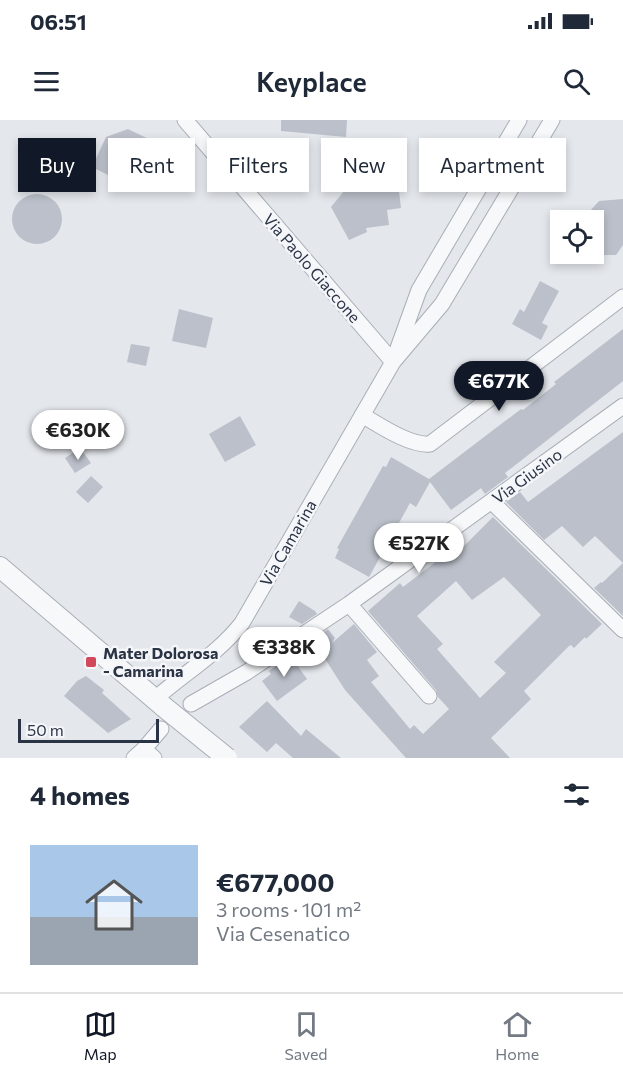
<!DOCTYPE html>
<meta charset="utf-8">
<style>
:root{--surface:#fff;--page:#f6f6f7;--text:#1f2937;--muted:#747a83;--line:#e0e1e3;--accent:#111827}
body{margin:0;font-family:Commissioner,sans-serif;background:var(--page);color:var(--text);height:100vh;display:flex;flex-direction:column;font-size:22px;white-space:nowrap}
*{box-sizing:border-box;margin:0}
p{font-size:20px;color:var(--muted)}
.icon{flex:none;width:33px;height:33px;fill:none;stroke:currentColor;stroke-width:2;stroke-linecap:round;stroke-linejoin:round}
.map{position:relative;height:638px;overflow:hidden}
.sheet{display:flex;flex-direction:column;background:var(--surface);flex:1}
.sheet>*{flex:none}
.guide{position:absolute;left:18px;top:18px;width:588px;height:54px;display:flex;gap:12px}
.tools{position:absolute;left:550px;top:90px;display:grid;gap:12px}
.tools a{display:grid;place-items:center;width:54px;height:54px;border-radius:0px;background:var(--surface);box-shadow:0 3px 9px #0003;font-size:30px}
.scale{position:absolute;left:18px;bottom:15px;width:141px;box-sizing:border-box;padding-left:6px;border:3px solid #2b3445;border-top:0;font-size:16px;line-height:21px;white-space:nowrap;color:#2b3445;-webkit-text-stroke:4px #f4f6f9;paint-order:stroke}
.price{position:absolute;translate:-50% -51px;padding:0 14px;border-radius:21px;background:#fff;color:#222;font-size:20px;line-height:39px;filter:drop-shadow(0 2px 3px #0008)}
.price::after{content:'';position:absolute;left:50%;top:36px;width:18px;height:14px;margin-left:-9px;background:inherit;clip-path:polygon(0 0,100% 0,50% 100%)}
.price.active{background:var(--accent);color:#fff}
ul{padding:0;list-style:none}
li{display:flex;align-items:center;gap:18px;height:150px;padding:0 30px}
li span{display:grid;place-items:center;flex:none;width:168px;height:120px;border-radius:0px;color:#555}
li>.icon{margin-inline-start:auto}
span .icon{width:72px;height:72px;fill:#fffc;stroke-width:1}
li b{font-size:26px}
h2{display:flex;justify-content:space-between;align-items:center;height:72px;padding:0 30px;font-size:26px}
.pill{padding:0 21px;border-radius:0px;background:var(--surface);box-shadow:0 3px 9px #0003;font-size:21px;line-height:54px}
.pill.active{background:var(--accent);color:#fff}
.status{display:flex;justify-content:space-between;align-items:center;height:42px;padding:0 30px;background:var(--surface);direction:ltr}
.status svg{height:16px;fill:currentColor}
header{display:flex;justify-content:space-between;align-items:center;height:78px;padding:0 30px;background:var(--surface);font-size:27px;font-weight:600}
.dock{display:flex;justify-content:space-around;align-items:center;height:84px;border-top:2px solid var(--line);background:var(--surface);font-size:16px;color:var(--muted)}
.dock a{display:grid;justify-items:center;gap:3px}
.dock .active{color:var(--accent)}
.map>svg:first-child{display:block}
</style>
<div class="status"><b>06:51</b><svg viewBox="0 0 49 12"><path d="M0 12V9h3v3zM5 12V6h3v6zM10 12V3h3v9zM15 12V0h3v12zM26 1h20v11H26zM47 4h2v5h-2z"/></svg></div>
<header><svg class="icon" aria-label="menu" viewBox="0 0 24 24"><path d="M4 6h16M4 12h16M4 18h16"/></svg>Keyplace<svg class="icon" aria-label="search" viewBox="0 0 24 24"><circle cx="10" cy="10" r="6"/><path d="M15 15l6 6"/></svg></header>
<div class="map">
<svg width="623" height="638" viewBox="0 0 623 638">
<rect width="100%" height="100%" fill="#e4e7ec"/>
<path fill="#bbc0ca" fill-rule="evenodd" d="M281,0H347L346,17L281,11Z
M128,9L159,24L144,54L122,62L92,47L106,17Z
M371,49L380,57L397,55L401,88L387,90L389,105L366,108L367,112L349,120L331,87L349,65L348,60L364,58Z
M12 99a25 25 0 1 1 50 0a25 25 0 1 1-50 0Z
M623,79V125L616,135H601V130H594V100H582L599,81Z
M540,161L559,171L542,203L548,206L541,220L512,204L520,189L524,192Z
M179,189L213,198L206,228L172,221Z
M623,209V261L505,353L508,357L485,374L481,368L451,390L430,362L416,387L410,383L369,457L335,438L339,429L337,428L383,346L386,347L391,337L429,359L521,289L523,290L556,264L554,262Z
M131,224L150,227L146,246L127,242Z
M240,296L256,325L225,342L209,314Z
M623,312V496L594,468L601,462L602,463L623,443L595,416L583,427L562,406L544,420L506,382L520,372L528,382Z
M80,328L91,343L75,353L65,338Z
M91,356L103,367L88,383L76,372Z
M493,397L602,504L586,519L585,517L574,528L571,525L569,526L524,571L531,579L491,618L510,638H406L345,570L313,520L328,509L335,518L332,523L354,504L377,532L367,540L379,556L371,562L410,609L414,605L423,614L449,589L438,577L436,570L368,491L400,463L403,467L459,424L462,428ZM504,457L541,495L494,542L506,553L480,578L437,529L443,524L417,496L456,461L472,480Z
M299,481L315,491L317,494L302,504L289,497Z
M287,537L289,540L292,538L307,559L277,581L262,561L271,554L269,551Z
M86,556L104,570L102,573L131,599L108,613L64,576L77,561Z
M267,581L301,616L306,609L341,638H293L276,623L267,632L239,607Z"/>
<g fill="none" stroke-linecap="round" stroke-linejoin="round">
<g stroke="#a9aeb7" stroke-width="17">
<path id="minor" d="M185,0L393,242
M397,231L419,170L519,0
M362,295C379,305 410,326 430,324L623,177
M492,382L623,510
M349,484L429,576
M155,579C184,553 218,534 242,503L393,242L442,184L552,0
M191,584L247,552L349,484L623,286
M144,629L161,609
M134,638L144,629L154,638"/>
</g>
<g stroke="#a9aeb7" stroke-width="22">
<path id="tertiary" d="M0,447L164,587"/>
</g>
<use href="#minor" stroke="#f7f8fa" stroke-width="15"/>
<use href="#tertiary" stroke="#f7f8fa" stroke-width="20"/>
<g stroke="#a9aeb7" stroke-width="22" stroke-linecap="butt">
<path id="tertiary-bridge" d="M164,587L227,638"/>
</g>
<use href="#tertiary-bridge" stroke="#f7f8fa" stroke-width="20"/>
</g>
<rect fill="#d1495b" stroke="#f4f6f9" stroke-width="2" x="85" y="536" width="12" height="12" rx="3"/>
<g text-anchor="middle" stroke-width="5" stroke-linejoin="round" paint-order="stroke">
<g font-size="16" fill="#2b3445" stroke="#f4f6f9">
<text transform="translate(312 148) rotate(49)" y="6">Via Paolo Giaccone</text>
<text transform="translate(527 356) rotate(-36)" y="6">Via Giusino</text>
<text transform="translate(288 423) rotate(-60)" y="6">Via Camarina</text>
</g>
<g font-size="16" font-weight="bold" fill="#2b3445" stroke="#f4f6f9" text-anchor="start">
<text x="103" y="539">Mater Dolorosa<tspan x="103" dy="18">- Camarina</tspan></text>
</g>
</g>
</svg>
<div class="tools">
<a><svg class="icon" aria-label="locate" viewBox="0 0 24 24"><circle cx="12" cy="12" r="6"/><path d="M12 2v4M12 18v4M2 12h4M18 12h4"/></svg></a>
</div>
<div class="scale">50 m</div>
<b class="price active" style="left:499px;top:292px">€677K</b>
<b class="price" style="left:78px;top:341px">€630K</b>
<b class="price" style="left:419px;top:454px">€527K</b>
<b class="price" style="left:284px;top:558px">€338K</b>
<div class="guide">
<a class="pill active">Buy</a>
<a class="pill">Rent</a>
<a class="pill">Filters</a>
<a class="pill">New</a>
<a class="pill">Apartment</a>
</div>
</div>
<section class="sheet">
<h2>4 homes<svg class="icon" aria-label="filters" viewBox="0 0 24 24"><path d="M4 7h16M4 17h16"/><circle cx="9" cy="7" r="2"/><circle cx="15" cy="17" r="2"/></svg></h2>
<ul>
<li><span style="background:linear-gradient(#a9c7e8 60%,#9aa5b1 0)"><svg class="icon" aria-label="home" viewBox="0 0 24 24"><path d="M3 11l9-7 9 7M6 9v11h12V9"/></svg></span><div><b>€677,000</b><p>3 rooms · 101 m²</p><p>Via Cesenatico</p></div></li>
</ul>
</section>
<nav class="dock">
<a class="active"><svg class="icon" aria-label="map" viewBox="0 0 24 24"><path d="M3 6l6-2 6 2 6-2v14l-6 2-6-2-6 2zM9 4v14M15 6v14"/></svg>Map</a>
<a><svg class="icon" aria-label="saved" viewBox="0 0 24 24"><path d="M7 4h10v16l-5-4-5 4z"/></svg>Saved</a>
<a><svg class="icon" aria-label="home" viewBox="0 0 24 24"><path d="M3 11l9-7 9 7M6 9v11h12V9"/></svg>Home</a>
</nav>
